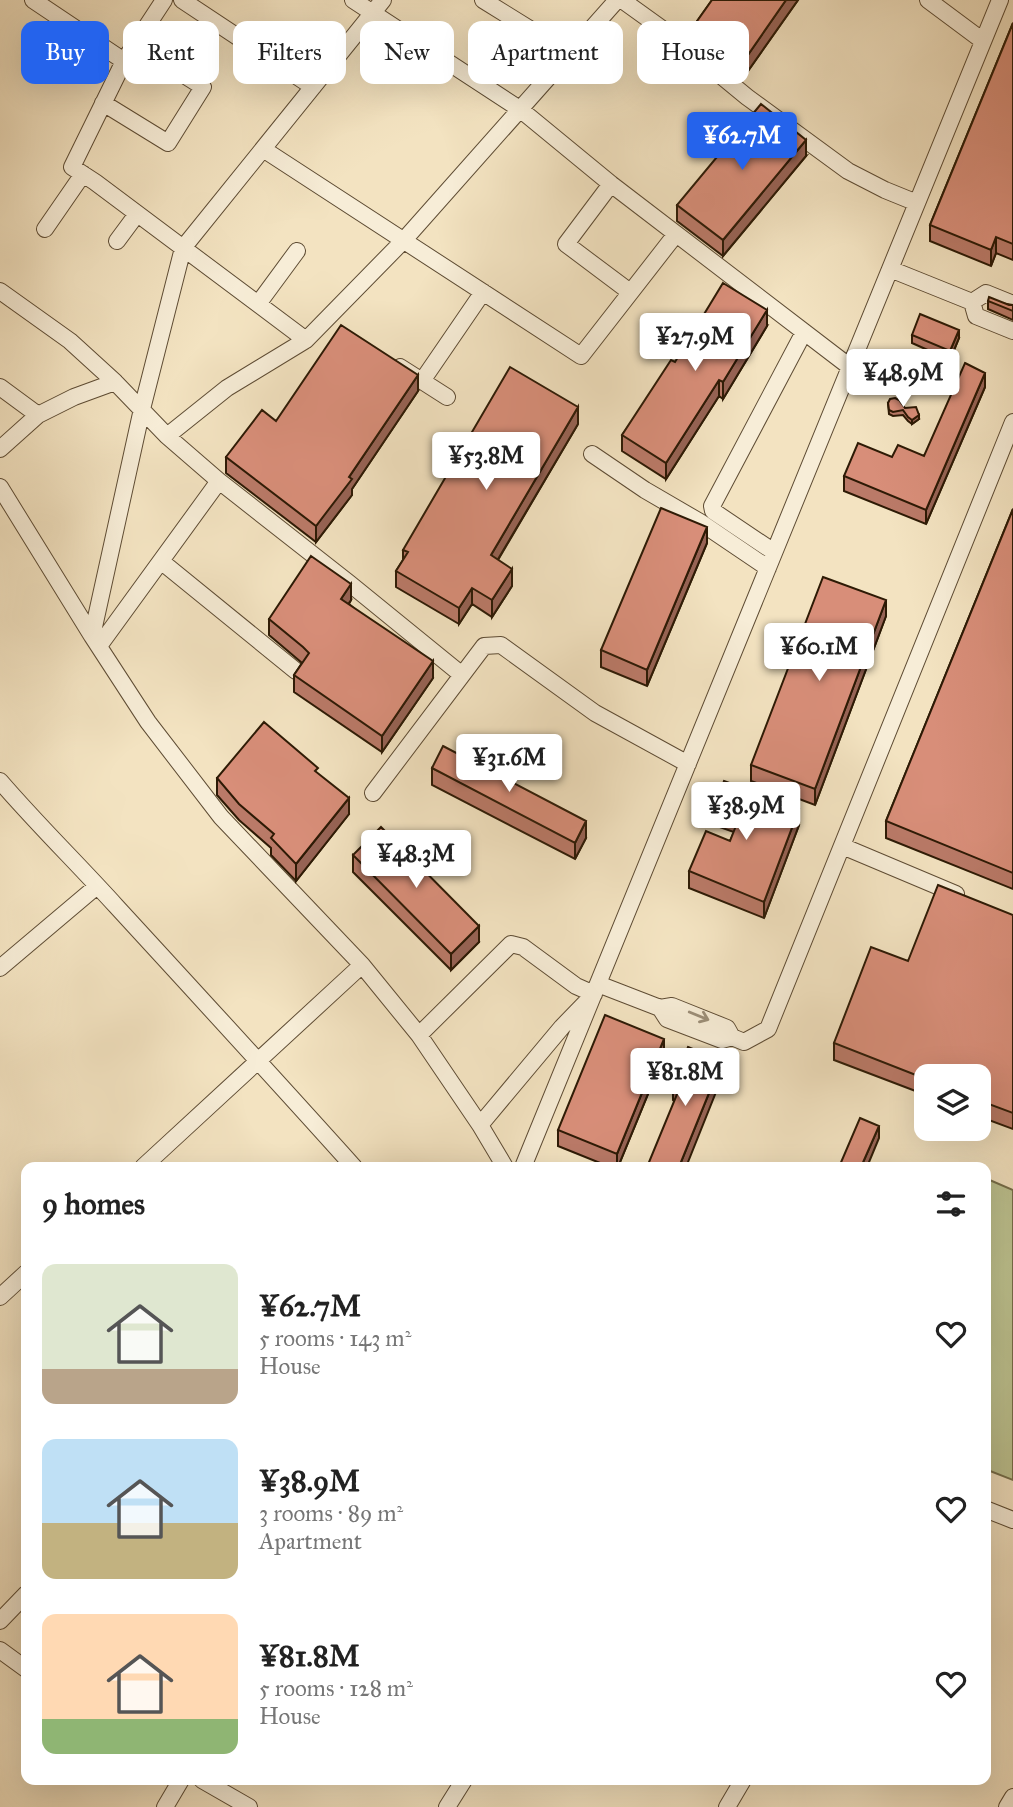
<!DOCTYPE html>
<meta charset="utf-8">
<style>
:root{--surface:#fff;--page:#f2f2f2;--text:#222;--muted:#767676;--accent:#2563eb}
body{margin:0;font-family:"IM FELL Great Primer",serif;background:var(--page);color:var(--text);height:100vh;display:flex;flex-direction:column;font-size:26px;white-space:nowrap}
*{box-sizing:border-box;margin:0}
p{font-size:23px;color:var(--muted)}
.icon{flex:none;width:38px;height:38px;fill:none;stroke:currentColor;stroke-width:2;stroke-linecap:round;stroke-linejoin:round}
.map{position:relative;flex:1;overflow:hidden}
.details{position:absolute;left:21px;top:1162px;width:970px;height:623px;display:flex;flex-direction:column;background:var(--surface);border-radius:14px;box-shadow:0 7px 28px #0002}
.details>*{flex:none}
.top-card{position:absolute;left:21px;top:21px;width:971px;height:63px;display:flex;gap:14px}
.controls{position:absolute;left:914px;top:1064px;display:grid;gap:14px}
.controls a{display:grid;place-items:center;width:77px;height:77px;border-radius:14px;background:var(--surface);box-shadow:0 7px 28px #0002;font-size:35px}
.price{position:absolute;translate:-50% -60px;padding:0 16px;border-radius:7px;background:#fff;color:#222;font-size:23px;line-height:46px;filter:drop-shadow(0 2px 4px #0008)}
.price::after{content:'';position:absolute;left:50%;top:42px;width:21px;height:16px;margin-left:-10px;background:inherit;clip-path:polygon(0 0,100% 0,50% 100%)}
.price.selected{background:var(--accent);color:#fff}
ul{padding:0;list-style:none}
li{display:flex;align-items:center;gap:21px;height:175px;padding:0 21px}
li span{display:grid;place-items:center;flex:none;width:196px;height:140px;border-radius:14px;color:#555}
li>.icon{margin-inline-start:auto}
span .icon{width:84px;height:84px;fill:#fffc;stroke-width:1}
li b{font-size:30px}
h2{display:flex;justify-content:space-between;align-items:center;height:84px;padding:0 21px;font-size:30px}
.tag{padding:0 24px;border-radius:14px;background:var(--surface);box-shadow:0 7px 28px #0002;font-size:24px;line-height:63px}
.tag.selected{background:var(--accent);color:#fff}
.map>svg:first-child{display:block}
</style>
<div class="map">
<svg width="1013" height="1807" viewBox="0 0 1013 1807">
<rect width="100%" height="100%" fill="#f3e3c1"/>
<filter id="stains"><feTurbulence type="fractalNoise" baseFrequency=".00286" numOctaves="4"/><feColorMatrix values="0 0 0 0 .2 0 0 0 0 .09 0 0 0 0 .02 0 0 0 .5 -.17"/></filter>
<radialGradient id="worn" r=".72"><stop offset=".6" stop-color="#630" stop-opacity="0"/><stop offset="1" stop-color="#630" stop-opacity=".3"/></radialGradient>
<path fill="#bdc391" stroke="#756e4b" stroke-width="2" d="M985,1178L1013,1190V1480L985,1469Z"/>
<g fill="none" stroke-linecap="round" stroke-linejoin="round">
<g stroke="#5e4c34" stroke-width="18">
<path id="minor" d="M33,0L124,61
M164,0L124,61L72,167L95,182L306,340
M182,0L313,87
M353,0L521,110L611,184L850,367
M483,0L570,54
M622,0L679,41L747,97L848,171L885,190L917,203
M928,0L983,41
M103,103L168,143L203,87L135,44
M263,149L581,356L676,234
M611,184L566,244L630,292
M45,229L83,174
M117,241L137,214
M890,269L972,302
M0,291L70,341L115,382L167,436L219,481L349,583L462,675
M972,302L976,316L1013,331
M972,302L986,293L1013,304
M258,304L297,251
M400,367L422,381L483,292
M422,381L447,397
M0,387L38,415
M167,436L227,388L306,340L404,240L617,0
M0,449L38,415L74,397L115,382
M592,454L645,490L700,522L768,568
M0,487L92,636L148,722L221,817L362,965
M774,552L713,511L712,506L804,332
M162,562L296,671
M92,636L142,409L183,248L383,0
M99,646L219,481
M0,781C37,824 78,864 116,906C196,993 275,1079 354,1167
M373,793L484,646L501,645L595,713L688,764
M842,846L956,894
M0,968L97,886
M598,984L660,1008L672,1006L727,1028L732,1037
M660,1008L667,1019L722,1040L732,1037L744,1042L768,1029L1013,422
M419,1035L511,944L523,947L576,986L594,994L562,1027L480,1125
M143,1167L362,965L419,1035L480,1125L505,1167
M523,1167L1000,0
M0,1297L26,1273
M985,1509L1013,1520
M0,1621L26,1594
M0,1650L26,1669
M202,1780L249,1807
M165,1807L181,1780
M447,1807L464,1780
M727,1807L743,1780
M1007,1807L1013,1797"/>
</g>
<use href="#minor" stroke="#f7edd7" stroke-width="16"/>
</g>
<path fill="#ba7a68" stroke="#2d1a05" stroke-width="2" d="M712,0H798L743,78L695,40V24Z
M1013,23V260L996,253L991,266L930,241V225Z
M806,156L723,256L677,221V205Z
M988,301L1013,305V320L988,309Z
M767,326L723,399L719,396L666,479L622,451V435L675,362Z
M912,335L959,338L950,360L912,343Z
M985,387L926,524L844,491V476L892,457L924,456Z
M418,391L352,489V495L316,542L226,473V457L276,421Z
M888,403L905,408L919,419L912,424L908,421L903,415L893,416L889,414Z
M578,424L498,560L512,586L492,617L472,604L459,624L396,587V571L403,560V550Z
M1013,509V889L886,838V821Z
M707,543L647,686L601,667V650Z
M351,600L349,604L433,678L382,752L294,692V675L302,663L269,635V619Z
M886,616L815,805L751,781V765Z
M432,768L586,838L575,859L432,785Z
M318,774L349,814L296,881L271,855V848L239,820L217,795V778Z
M714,809L799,825L764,918L689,888V871L730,841L734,832L714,825Z
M353,855L479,942L451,970L353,872Z
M1013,915V1129L978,1116V1076H926V1095L834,1060V1043L908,961Z
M664,1055L618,1167H610L558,1146V1130Z
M722,1077L674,1101L673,1100V1084Z"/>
<path fill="#976355" stroke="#2d1a05" stroke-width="2" d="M786,0H798L743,78V62Z
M806,140V156L723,256V240Z
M996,237V253L991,266V250Z
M767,310V326L723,399V382Z
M959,330V338L950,360V351Z
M985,373V387L926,524V510Z
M418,375V391L352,489V495L316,542V526Z
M719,380V396L666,479V463Z
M578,407V424L491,571V555Z
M919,415V419L912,424V420Z
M707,527V543L647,686V670Z
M512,569V586L492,617V600Z
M351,584V600L341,615V599Z
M472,588V604L459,624V608Z
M886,600V616L815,805V789Z
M433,661V678L382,752V736Z
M349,798V814L296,881V864Z
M799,809V825L764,918V902Z
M586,821V838L575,859V843Z
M479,926V942L451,970V954Z
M664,1039V1055L618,1167H617V1154Z
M722,1061V1077L686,1167H679Z
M879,1126V1138L867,1167H861Z"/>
<path fill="#d88e79" stroke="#2d1a05" stroke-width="2" d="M712,0H786L743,62L695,24Z
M1013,23V244L996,237L991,250L930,225Z
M761,104L806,140L723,240L677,205Z
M723,283L767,310L723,382L719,380L666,463L622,435L671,360L675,362Z
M989,297L1009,305H1013V311L988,301Z
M920,314L959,330L950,351L912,335Z
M341,325L418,375L349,477L352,479L316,526L226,457L262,410L276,421Z
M965,363L985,373L926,510L844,476L858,443L892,457L898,445L924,456Z
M510,367L578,407L491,555L512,569L492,600L472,588L459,608L396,571L408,552L403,550Z
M895,398L899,400L905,408L916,407L919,415L912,420L908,417L903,410L893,412L889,410L888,403L890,399Z
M661,508L707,527L647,670L601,650Z
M1013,509V873L886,821Z
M311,556L351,584L341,599L433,661L382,736L294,675L309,653L303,647L269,619Z
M823,577L886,600L815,789L751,765Z
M264,722L318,768L315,771L349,798L296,864L271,838L274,834L239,804L217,778Z
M443,746L586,821L575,843L432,768Z
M724,781L799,809L764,902L689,871L706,831L730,841L739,818L714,809Z
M381,827L479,926L451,954L353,855Z
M938,885L1013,915V1113L978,1100V1076H926V1079L834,1043L871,947L908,961Z
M605,1015L664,1039L617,1154L558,1130Z
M688,1047L722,1061L679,1167H647L680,1087L673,1084Z
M860,1118L879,1126L861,1167H839Z"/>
<defs><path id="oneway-shaft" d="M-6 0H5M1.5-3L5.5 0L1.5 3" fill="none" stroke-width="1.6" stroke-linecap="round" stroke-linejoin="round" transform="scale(1.75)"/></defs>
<use stroke="#9c8e78" href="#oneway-shaft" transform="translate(699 1016) rotate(22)"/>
<rect width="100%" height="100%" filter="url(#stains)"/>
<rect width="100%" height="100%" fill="url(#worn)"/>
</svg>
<div class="controls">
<a><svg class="icon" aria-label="layers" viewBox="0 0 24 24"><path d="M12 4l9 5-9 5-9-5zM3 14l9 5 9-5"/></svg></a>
</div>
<b class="price selected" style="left:742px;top:172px">¥62.7M</b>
<b class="price" style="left:695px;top:373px">¥27.9M</b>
<b class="price" style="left:903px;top:409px">¥48.9M</b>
<b class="price" style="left:486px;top:492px">¥53.8M</b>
<b class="price" style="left:819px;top:683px">¥60.1M</b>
<b class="price" style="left:509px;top:794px">¥31.6M</b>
<b class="price" style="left:746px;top:842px">¥38.9M</b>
<b class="price" style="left:416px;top:890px">¥48.3M</b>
<b class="price" style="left:685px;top:1108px">¥81.8M</b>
<div class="top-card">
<a class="tag selected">Buy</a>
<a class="tag">Rent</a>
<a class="tag">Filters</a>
<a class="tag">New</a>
<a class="tag">Apartment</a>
<a class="tag">House</a>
</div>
<section class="details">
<h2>9 homes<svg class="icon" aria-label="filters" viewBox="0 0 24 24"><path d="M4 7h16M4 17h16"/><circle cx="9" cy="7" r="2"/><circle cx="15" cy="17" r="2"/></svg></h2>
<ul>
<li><span style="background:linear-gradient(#dfe7d0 75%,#b9a48a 0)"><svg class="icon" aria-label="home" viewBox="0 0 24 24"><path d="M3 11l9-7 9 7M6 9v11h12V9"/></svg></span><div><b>¥62.7M</b><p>5 rooms · 143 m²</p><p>House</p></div><svg class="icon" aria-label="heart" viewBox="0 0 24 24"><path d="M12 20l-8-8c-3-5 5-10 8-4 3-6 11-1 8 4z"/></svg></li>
<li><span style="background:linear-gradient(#bfe0f5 60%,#c2b280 0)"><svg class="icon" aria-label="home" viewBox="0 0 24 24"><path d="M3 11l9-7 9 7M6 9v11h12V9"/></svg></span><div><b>¥38.9M</b><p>3 rooms · 89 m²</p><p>Apartment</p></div><svg class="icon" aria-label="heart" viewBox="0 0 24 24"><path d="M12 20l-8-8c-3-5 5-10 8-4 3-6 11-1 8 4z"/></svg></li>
<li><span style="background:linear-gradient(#ffd9b3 75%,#8fb573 0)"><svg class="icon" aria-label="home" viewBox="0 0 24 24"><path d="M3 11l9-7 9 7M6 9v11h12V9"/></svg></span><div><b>¥81.8M</b><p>5 rooms · 128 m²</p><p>House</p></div><svg class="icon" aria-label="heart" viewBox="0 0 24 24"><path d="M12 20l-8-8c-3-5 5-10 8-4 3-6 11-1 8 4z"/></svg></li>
</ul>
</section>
</div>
